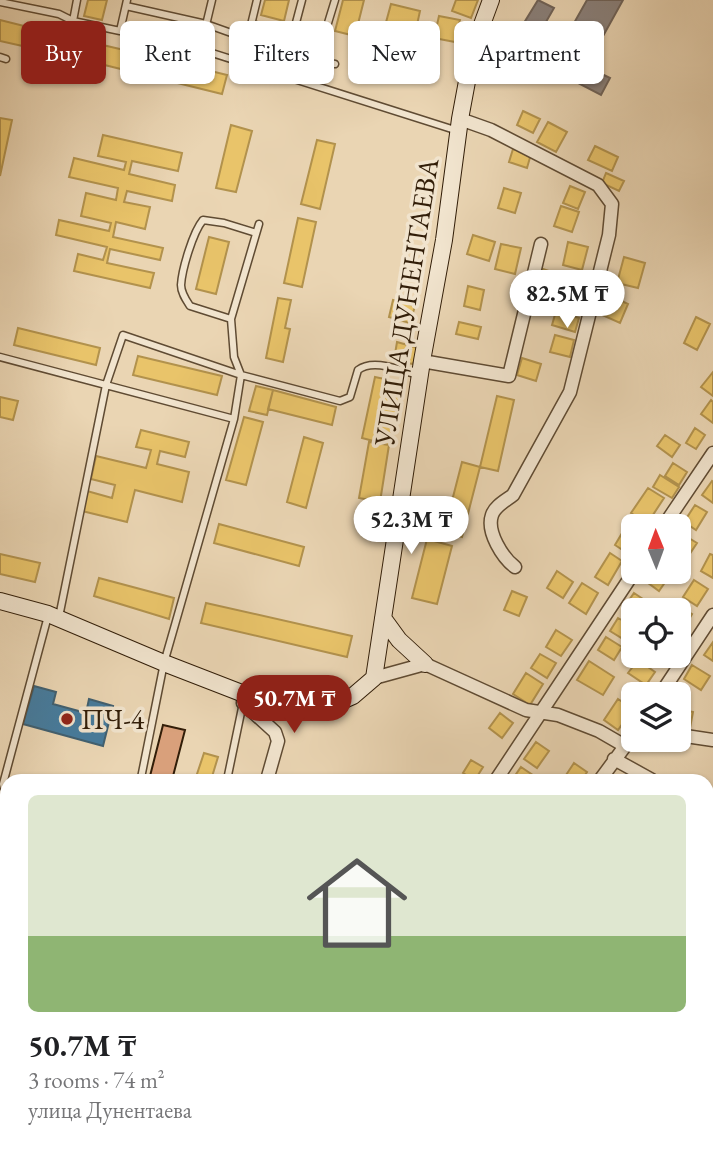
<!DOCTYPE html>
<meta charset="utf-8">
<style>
:root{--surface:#fff;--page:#f2f2f2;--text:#202124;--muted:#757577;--line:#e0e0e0;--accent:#8f2418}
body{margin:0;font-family:"EB Garamond",serif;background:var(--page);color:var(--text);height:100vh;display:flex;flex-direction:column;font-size:26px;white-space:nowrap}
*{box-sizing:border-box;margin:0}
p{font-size:23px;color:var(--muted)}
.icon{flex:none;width:38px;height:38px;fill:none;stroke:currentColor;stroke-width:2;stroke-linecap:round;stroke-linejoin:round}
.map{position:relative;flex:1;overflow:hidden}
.sheet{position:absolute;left:0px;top:774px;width:714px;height:387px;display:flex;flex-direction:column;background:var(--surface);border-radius:21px 21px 0 0;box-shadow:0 2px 5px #0004}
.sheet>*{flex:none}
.top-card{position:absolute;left:21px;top:21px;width:672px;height:63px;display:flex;gap:14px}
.needle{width:46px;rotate:359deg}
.controls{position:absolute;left:621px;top:514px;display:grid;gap:14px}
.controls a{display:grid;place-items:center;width:70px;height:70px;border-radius:10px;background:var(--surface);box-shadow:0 2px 5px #0004;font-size:35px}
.price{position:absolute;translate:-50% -60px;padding:0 16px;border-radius:24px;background:#fff;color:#222;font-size:23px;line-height:46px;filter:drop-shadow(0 2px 4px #0008)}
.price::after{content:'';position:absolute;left:50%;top:42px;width:21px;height:16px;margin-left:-10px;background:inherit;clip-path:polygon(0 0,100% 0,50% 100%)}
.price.current{background:var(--accent);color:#fff}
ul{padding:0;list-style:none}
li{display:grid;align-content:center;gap:14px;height:371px;padding:0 28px}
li+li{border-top:2px solid var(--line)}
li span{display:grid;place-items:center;height:217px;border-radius:10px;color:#555}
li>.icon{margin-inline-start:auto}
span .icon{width:126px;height:126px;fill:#fffc;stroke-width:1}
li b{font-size:30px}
.tag{padding:0 24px;border-radius:10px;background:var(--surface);box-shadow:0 2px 5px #0004;font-size:24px;line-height:63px}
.tag.current{background:var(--accent);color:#fff}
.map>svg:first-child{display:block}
</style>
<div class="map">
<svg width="713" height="1159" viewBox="0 0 713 1159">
<rect width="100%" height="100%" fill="#ead5b3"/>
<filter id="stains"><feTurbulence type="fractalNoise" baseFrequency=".00286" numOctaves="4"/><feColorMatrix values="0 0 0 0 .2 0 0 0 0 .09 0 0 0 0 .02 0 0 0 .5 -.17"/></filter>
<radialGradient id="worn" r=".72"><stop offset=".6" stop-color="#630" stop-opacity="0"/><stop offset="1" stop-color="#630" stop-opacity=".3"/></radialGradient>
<path fill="#e9c46a" stroke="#b2924d" stroke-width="2" d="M88,0H107L102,20L84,16Z
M265,0H289L284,21L261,15Z
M343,0H364L355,36L335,31Z
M456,0H478L471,18L452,11Z
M391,4L420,11L415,34L385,26Z
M439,16L460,20L455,42L434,38Z
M0,20L40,30L36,49L0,41Z
M42,25L62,30L52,68L32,63Z
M60,35L154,57L149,76L56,53Z
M154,57L227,75L222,94L149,76Z
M523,111L540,119L533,133L517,125Z
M0,118L12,120L0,176Z
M548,122L567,132L556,152L537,142Z
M231,125L252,131L236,192L216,188Z
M103,135L182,153L178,171L132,161L129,174L175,185L172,201L127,191L124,202L150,207L145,229L116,222L113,237L163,248L160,260L110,249L107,263L154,273L150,288L74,271L78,254L103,260L107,247L56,235L59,220L109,231L111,223L81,216L86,193L116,200L118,188L69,177L74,158L124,170L126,162L98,156Z
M317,140L335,144L320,209L301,204Z
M595,146L618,157L612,171L588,160Z
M513,149L531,154L527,168L509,162Z
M606,173L624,181L619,191L602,183Z
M570,186L585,192L578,209L563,203Z
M504,188L521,193L515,213L498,208Z
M561,206L579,212L572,232L554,226Z
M298,218L316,222L302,287L284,283Z
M473,235L495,242L489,261L467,254Z
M209,237L229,242L216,294L196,289Z
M568,242L588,247L582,270L563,265Z
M501,244L521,248L515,274L495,269Z
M624,257L645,263L638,288L617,283Z
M543,269L566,277L558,299L536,291Z
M468,286L484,290L480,310L464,306Z
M609,295L628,304L620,323L600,314Z
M278,298L291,300L285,328L290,329L283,362L266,358Z
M393,300L415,306L410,323L389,317Z
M556,311L579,318L575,332L552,325Z
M696,317L710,324L697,350L684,343Z
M459,322L481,327L478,339L456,334Z
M18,328L100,348L96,365L14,345Z
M555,335L574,340L570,357L550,352Z
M397,342L418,348L413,364L394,360Z
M138,356L222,376L217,395L133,375Z
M522,358L541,364L536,381L517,375Z
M713,372V396L701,387Z
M375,377L403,383L389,445L362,438Z
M256,386L273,390L267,415L249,411Z
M273,390L336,407L332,425L268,409Z
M497,396L514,400L498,471L480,467Z
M0,397L18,401L13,420L0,417Z
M711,400L713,402V423L701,414Z
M244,417L263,422L246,485L226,480Z
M695,428L705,435L696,449L686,443Z
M141,430L189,442L185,457L160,451L157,464L189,472L182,502L135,490L127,522L82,511L87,491L112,498L115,485L91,479L96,456L146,468L151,450L136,447Z
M665,435L680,445L672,457L657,446Z
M304,437L323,443L306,508L287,502Z
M369,442L389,445L380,502L359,498Z
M462,462L480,467L462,537L444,532Z
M673,463L687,472L679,485L665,476Z
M660,475L679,487L672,498L653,487Z
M712,481L713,482V503L702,495Z
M648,488L664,498L647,524L631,513Z
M695,505L707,512L696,530L684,522Z
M219,524L304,547L299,566L214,543Z
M625,528L634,533V543L627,553L615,545Z
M679,532L697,543L685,561L679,557Z
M427,539L452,546L437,604L412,598Z
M610,553L622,561L608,585L595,577Z
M0,554L40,563L35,582L0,574Z
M710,554L713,555V578L701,571Z
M557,571L573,582L563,598L547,588Z
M650,572H660L668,578L659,591L644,580Z
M99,578L174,598L169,619L94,596Z
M694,580L708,589L697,606L683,597Z
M582,583L598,593L586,614L569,603Z
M512,591L527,597L519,616L504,610Z
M634,593L649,603L644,611L634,612L625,606Z
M206,603L352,636L347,657L201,623Z
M678,605L692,614L684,628L679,625V611H675Z
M618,618L634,627V632L628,642L610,631Z
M556,630L572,640L561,656L546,647Z
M606,637L622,647L614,660L598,650Z
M713,642V661L704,655Z
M540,654L556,663L547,678L531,668Z
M638,660L655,672L646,685L628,673Z
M589,661L614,677L603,695L577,680Z
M692,665L710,676L701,690L684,679Z
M526,673L543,684L530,705L513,694Z
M618,699L633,709L618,730L604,720Z
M679,709L693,712L690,728L679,726Z
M500,713L513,723L502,738L489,728Z
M536,742L549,751L537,768L524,759Z
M204,753L218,757L211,780H195Z
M471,760L483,767L475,780L463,773Z
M574,763L587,772L582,780H568L564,778Z
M521,767L537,778L535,780H512Z"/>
<path fill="#457b9d" stroke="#3f5f70" stroke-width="2" d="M34,686L56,692L53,704L86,713L89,699L113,706L103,746L23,724Z"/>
<path fill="#8a817c" stroke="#6f6359" stroke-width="2" d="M538,0L554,8L535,41L519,31Z
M587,0H623L602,38L574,23Z
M518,34L530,40L522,55L510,48Z
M565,56L610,78L601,95L557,72Z"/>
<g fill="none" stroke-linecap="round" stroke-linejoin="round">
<path stroke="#9db6b8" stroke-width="19" d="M713,1090L711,1110L713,1113"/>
</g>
<path fill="#d9a07b" stroke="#311d08" stroke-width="2" d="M163,725L185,730L172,780H149Z
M7,963V1018L0,1011V988Z
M0,1113L7,1114L0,1145Z
M11,1153H51L50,1159H10Z
M80,1153H101L100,1159H79Z
M108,1153H122L121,1159H107Z
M153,1153H179L177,1159H152Z
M180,1153H195L193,1159H179Z
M197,1153H215L235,1156L234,1159H196Z"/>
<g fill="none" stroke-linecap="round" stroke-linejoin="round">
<g stroke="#5f4b33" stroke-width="9">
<path id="lane" d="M0,2L59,14L73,21L120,31L149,33L458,131
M126,6L206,24L248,39
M73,21L77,0
M251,24L319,39L324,36L335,0
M120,31L127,0
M293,34L302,0
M245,49L335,64
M200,50L212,0
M0,57L6,59
M242,62L257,0
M231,319L190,306C186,300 181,293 181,285C182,269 193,232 203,220L224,223L256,233
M0,357L234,419
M59,617L106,385L123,335L241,375L340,401L350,397L358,370C374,358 401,371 419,375
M141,778L164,663L234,419L241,375L234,357L231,319L259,224
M227,780L243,703
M7,791L4,788L3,784L48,616
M0,822L7,824
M0,916L7,891
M0,1103L7,1104
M68,1159L69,1153"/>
</g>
<g stroke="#5f4b33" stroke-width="15">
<path id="street" d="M460,119L491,130L598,185L612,204L609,235L570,392L513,495C505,501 495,506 492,515C486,532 503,558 515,567
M422,361L509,376L541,244
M663,527L713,453
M374,678L425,664L526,710L558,715L599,731L625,746
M244,694L243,703L275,732L278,741L267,780
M660,695L713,615
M679,735L713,740
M614,759L652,780
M496,780L634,572
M600,780L634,734
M707,809L713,812
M707,882L713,880
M129,1159L130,1153
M349,1159L352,1153"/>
</g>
<g stroke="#311d08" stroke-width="18">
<path id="secondary" d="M0,601L48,614L164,663L244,694L275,702L310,706L335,704L353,696L374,678L422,361L444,240L460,119L473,49L491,0
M383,618L399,640L425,664"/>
</g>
<use href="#lane" stroke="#f1e4ce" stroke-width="6"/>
<use href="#street" stroke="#f1e4ce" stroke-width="12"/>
<use href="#secondary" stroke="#f1e4ce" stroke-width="16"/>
</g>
<circle fill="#8f2418" stroke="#f1e4ce" stroke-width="2.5" cx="67" cy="719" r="7"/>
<g text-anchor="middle" stroke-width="7" stroke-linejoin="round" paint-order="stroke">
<g font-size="28" fill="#311d08" stroke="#f1e4ce">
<text transform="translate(406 302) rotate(-81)" y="10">УЛИЦА ДУНЕНТАЕВА</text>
</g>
<g font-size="28" fill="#311d08" stroke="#f1e4ce" text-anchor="start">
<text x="81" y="729">ПЧ-4</text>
</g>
</g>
<rect width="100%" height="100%" filter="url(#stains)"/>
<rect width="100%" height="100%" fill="url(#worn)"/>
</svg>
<div class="controls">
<a><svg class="needle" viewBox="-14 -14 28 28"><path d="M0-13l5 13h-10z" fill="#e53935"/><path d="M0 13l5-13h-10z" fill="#757577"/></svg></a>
<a><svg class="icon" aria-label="locate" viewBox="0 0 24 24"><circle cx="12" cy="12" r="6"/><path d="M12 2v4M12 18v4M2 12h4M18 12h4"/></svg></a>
<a><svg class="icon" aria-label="layers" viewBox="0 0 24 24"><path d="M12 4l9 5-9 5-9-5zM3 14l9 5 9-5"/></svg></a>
</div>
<b class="price" style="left:567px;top:330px">82.5M ₸</b>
<b class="price" style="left:411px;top:556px">52.3M ₸</b>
<b class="price current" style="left:294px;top:735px">50.7M ₸</b>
<div class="top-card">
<a class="tag current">Buy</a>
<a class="tag">Rent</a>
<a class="tag">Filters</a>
<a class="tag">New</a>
<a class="tag">Apartment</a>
</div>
<section class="sheet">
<ul>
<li><span style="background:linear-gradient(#dfe7d0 65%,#8fb573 0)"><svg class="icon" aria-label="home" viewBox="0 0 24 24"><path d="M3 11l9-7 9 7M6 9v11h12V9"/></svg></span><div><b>50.7M ₸</b><p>3 rooms · 74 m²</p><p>улица Дунентаева</p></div></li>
</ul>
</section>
</div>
